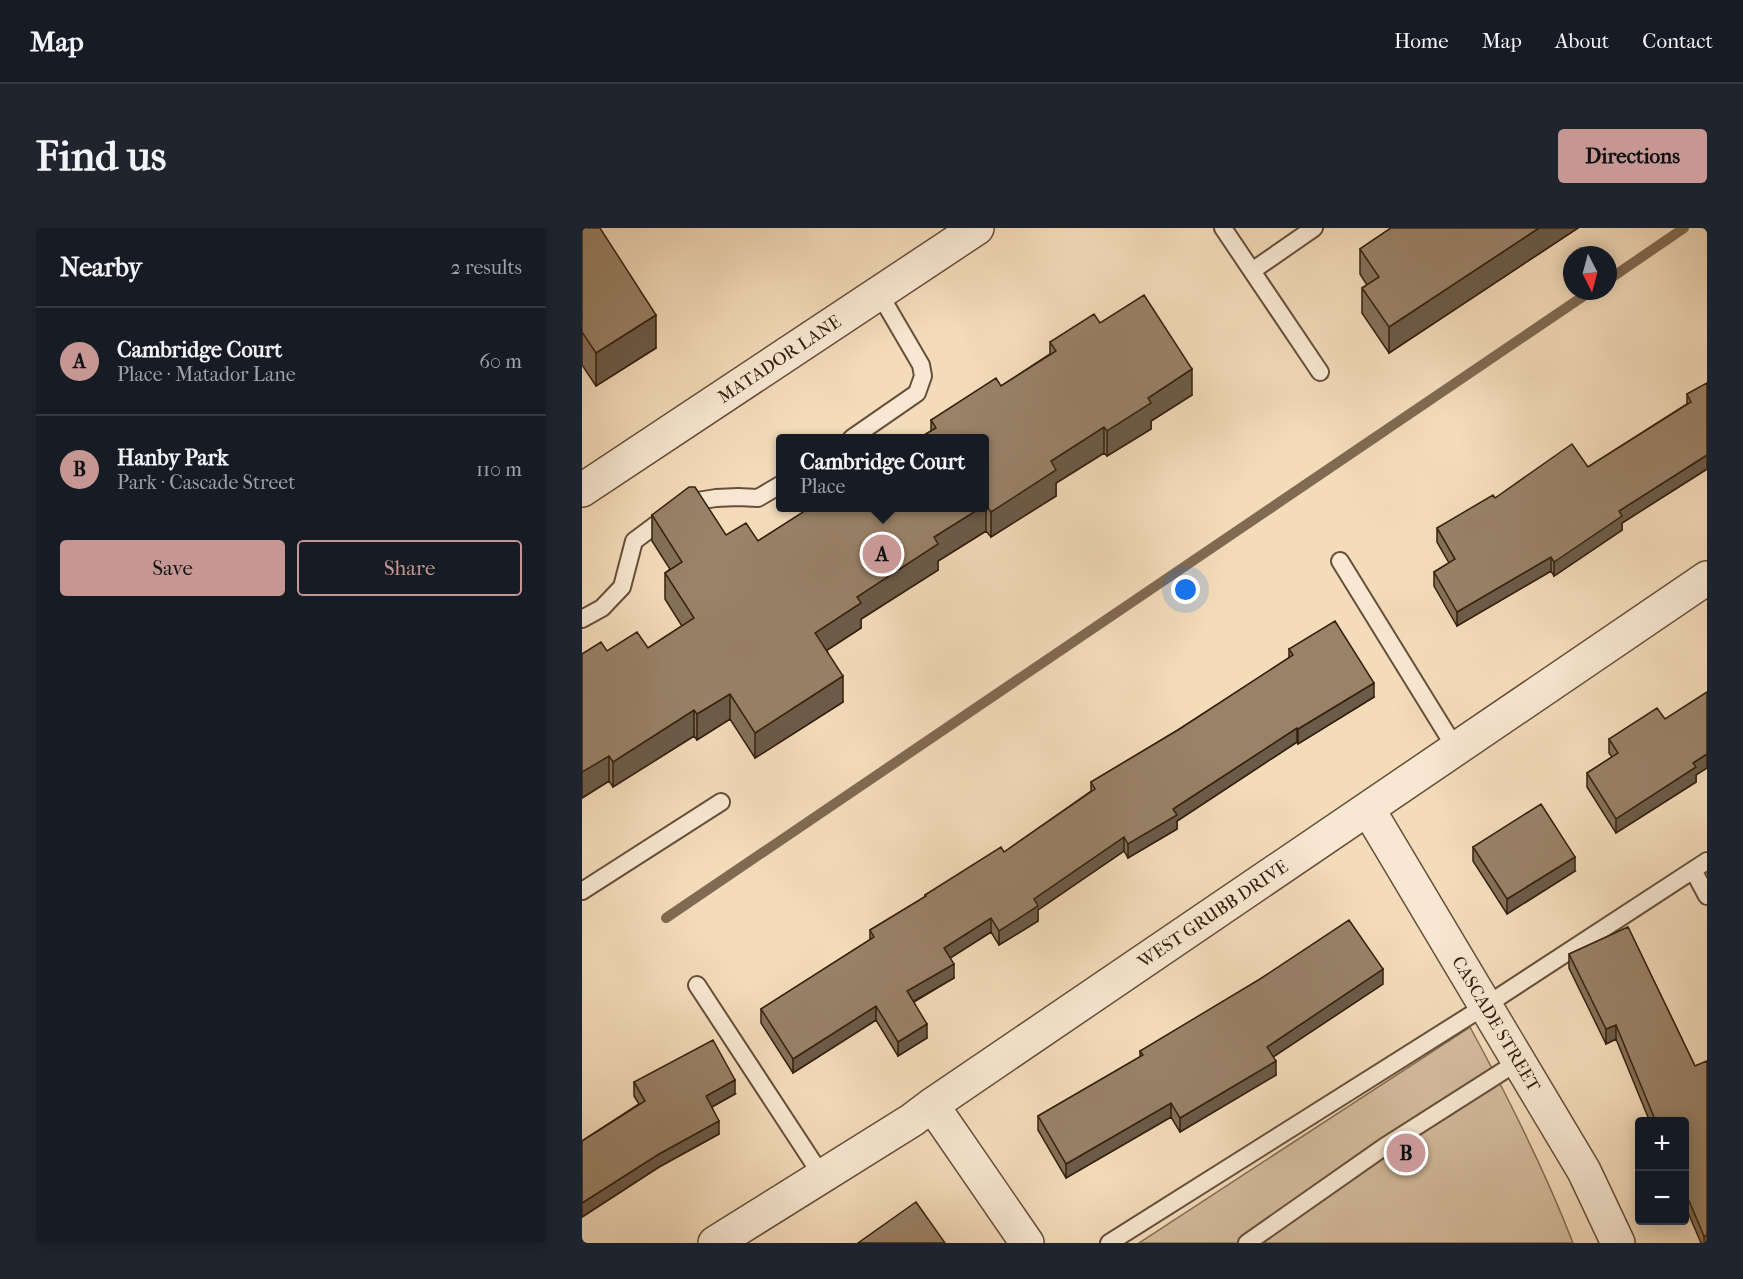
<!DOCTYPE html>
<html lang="en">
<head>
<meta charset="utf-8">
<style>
	:root { --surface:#171b24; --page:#20242c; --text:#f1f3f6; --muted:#9ea1a6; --line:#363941; --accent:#c59692 }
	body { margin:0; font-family:"IM FELL French Canon",serif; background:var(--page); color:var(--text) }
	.controls { position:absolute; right:18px; bottom:18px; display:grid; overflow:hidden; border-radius:6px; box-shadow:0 3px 15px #0003 }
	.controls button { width:54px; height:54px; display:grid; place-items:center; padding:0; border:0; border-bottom:2px solid var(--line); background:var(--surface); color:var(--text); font:30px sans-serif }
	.compass { position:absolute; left:981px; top:18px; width:54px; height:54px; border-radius:50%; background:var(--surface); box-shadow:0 3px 15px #0003; rotate:174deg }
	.you { position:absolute; left:604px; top:362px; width:21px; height:21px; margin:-15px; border:4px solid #fff; border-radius:50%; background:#1a73e8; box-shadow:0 0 0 9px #1a73e833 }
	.badge { display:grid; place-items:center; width:39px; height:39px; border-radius:50%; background:var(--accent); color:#111; font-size:20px; font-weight:700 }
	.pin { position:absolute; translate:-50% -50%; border:3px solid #fff; box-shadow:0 2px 6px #0006 }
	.popup { position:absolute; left:194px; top:206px; width:213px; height:78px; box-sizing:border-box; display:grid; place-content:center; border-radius:6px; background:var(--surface); filter:drop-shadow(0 2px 4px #0005); font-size:20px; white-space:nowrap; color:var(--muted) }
	.popup b { font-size:22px; color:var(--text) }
	.popup::after { content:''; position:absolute; left:50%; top:100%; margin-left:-12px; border:12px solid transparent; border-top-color:var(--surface) }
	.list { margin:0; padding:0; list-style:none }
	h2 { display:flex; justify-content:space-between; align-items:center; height:78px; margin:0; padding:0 24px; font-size:26px }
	h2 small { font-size:20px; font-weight:400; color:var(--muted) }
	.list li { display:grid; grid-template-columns:39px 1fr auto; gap:18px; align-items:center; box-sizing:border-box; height:108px; padding:0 24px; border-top:2px solid var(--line) }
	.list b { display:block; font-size:22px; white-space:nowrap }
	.list p { margin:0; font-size:20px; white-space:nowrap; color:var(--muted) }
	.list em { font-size:20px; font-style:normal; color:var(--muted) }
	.actions { display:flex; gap:12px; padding:18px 24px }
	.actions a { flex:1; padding:14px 0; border:2px solid var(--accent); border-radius:6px; text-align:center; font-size:21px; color:var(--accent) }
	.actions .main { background:var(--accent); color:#111 }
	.map { position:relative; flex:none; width:1125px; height:1015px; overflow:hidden; border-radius:6px }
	header { display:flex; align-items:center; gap:36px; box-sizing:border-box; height:84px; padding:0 30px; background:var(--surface); border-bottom:2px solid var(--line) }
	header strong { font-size:28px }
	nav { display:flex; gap:33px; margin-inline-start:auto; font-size:21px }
	.intro { display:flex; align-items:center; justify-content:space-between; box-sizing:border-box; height:144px; padding:0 36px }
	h1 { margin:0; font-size:42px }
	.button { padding:15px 27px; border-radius:6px; background:var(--accent); color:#111; font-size:21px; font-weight:700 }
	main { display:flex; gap:36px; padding:0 36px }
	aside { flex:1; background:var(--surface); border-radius:6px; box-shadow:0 3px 15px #0003 }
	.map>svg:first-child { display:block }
</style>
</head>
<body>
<header>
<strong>Map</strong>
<nav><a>Home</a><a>Map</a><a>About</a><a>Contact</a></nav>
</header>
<div class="intro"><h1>Find us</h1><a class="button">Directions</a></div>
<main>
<aside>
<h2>Nearby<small>2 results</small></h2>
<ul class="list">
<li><span class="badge">A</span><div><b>Cambridge Court</b><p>Place · Matador Lane</p></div><em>60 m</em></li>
<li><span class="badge">B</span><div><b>Hanby Park</b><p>Park · Cascade Street</p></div><em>110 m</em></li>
</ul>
<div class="actions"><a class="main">Save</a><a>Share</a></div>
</aside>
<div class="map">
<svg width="1125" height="1015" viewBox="0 0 1125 1015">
	<rect width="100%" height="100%" fill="#f4dcbb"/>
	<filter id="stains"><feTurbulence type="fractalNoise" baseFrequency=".00333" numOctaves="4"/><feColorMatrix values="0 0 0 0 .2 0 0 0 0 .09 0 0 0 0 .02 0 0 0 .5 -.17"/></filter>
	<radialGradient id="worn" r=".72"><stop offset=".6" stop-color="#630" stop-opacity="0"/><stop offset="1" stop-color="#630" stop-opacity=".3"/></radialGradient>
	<!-- green -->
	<path fill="#d4bc9e" stroke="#856e56" stroke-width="1.5" d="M888,799c38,70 74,141 103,216h-434z"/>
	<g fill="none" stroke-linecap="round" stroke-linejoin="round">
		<!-- stream -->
		<path stroke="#816a52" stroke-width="10" d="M1026,52l76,-52
			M84,690l925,-627"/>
		<!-- lane casing -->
		<g stroke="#664f39" stroke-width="20">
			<path id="lane" d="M641,0l97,144
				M670,43l62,-43
				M270,210l65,-45 6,-17 -2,-11 -42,-72
				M758,333l116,188
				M0,391l20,-11 20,-21 12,-46 51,-38 31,-5 22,-1 20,1 22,-13
				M1111,642l14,26
				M0,663l139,-89
				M115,757l125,191
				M527,1015l376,-237 222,-145
				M665,1015l137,-96 135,-86"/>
		</g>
		<!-- street casing -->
		<g stroke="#664f39" stroke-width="36">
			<g id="street">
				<path id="s1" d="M0,262l395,-262"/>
				<path id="s2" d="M786,581l216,362 34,72"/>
				<path d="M350,877l95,138"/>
				<path id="s3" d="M133,1015l197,-123 20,-15 775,-527"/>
			</g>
		</g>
		<!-- lane -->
		<use href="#lane" stroke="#f8e8d3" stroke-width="16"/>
		<!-- street -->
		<use href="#street" stroke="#f8e8d3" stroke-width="33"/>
	</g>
	<!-- wall -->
	<path fill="#847059" stroke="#36200e" stroke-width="1.5" d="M0,0l74,120 -60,38 -14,-21z
		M809,0h187l-189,125 -27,-40v-25l5,-3 -7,-11v-25z
		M518,95l92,72 -41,26v8l-44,27 -3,-3 -48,30v13l-65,41 -5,-6 -48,30v9l-77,49v9l-34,22 16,52 -88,56 -25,-39 -33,21 -3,-4 -81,51 -4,-6 -27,17v-144l66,-6 34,-22 -17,-27v-26l5,-4 -18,-28v-26l74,20 32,6 173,-110v-11l70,-34 49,-32v-12z
		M1125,155v86l-85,54v7l-68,46 -3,-5 -94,55 -23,-40v-14l15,-9 -12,-21v-14l58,-30 93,-31 99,-63v-10z
		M707,421l85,48 -76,47 -1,-2 -120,79v8l-49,29 -4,-7 -86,59v11l-39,24 -8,-13 -41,26 4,20 -40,24 13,36 -29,18 -22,-36 -83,53 -32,-50v-14l109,-69v-10l55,-33v-2l79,-43 87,-61v-9l87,-52 111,-72z
		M1027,511l87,36v7l-80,51 -29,-46v-14l25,-16 -3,-4z
		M891,619l102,24 -68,43 -34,-53z
		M1046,699l67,139 12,-5v182h-6l-17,-40v-81h-34l-34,-83 -10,5 -37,-76v-14z
		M801,756l-110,73 3,18 -96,57 -9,-15 -105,61 -28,-48v-14l102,-59v-6z
		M52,854l101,12 -23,13 7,27 -60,33 -77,50v-76l57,-37 -5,-8z"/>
	<!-- shaded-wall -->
	<path fill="#6b5b49" stroke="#36200e" stroke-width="1.5" d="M957,0h39l-189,125v-26z
		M74,87v33l-60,38v-33z
		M610,141v26l-41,26v8l-44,27v-25l41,-33z
		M522,199v26l-48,30v13l-65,41v-25l60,-51z
		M1125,227v14l-85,54v7l-68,46v-14l65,-51z
		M404,277v26l-48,30v9l-77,49v9l-46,30v-25l42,-36 77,-60 48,-30h2v-1z
		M969,329v14l-94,55v-14z
		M261,448v26l-88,56v-25z
		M792,455v14l-76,47v-15z
		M148,466v25l-33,21v-26z
		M112,482v26l-81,51v-25z
		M715,500v14l-120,79v8l-49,29v-14l45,-35z
		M1125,526v14l-11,7v7l-80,51v-14l77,-56z
		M27,528v25l-27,17v-26z
		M542,609v14l-86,59v11l-39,24v-14l35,-32z
		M993,629v14l-68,43v-15z
		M409,690v14l-47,30v-14z
		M372,736v14l-47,27v-14z
		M801,741v15l-116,77v-14z
		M294,778v14l-83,53v-14z
		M345,796v14l-29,18v-14z
		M1034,797v14l-10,5v-15z
		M694,833v14l-96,57v-14z
		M153,852v14l-29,16v-14z
		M589,875v14l-105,61v-14z
		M137,893v13l-60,33 -77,50v-14l77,-49z
		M1125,1007v8h-3v-7z"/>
	<!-- building -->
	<path fill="#998268" stroke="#36200e" stroke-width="1.5" d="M0,0h18l56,87 -60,38 -14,-21z
		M809,0h148l-150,99 -27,-39 17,-11 -19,-28z
		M562,67l48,74 -44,29 3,5 -44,28 -3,-4 -53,34 5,9 -65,42 -5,-7 -2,1v-68h-65l17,-10 -5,-8 65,-42 5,8 55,-35 -6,-9 44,-28 6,9z
		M1125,155v72l-88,56 3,5 -68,46 -3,-5 -94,55 -23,-40 21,-13 -18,-31 56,-33 2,3 77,-54 16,23 103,-65 -4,-8z
		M107,259h6l31,48 20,-12 12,18 53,-34h171l-48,30 4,7 -81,53 4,6 -46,30 28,43 -88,57 -25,-39 -33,20 -3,-4 -81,52 -4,-6 -27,16v-118l19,-12 6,9 30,-19 11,16 46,-30 -29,-45 17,-11 -30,-47z
		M753,393l39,62 -76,46 -1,-1 -124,81 4,6 -49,29 -4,-7 -90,62 4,7 -39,25 -8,-13 -47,30 10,16 -47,27 20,33 -29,18 -22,-36 -83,53 -32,-50 113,-72 -4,-7 56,-34 -1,-1 76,-48 3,5 91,-63 -4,-7 87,-52 115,-75 -4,-6z
		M1125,464v62l-14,9 3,4 -80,52 -29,-46 31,-20 -9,-14 48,-31 8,11z
		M959,576l34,53 -68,42 -34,-52z
		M767,692l34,49 -116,78 9,14 -96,57 -9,-15 -105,61 -28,-48 105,-61 -3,-4 120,-72z
		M1046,699l67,139 12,-5v174l-3,1 -20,-47v-67h-28l-40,-97 -10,4 -37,-75z
		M131,812l22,40 -29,16 13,25 -60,33 -77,49v-62l63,-40 -11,-19z
		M334,974l29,41h-87z"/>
	<g text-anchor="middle" stroke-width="4.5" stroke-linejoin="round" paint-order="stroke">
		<!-- street labels -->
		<g font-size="18" fill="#36200e" stroke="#f8e8d3">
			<text dy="6" stroke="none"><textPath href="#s1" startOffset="237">MATADOR LANE</textPath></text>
			<text dy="6" stroke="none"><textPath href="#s3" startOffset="597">WEST GRUBB DRIVE</textPath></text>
			<text dy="6" stroke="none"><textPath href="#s2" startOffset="250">CASCADE STREET</textPath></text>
		</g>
	</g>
	<rect width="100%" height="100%" filter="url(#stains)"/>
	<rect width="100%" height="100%" fill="url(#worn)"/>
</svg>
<div class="controls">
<button>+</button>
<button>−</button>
</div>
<svg class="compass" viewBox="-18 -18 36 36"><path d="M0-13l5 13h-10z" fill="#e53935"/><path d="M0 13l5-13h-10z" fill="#9ea1a6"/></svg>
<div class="you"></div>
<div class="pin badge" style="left:300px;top:326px">A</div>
<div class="popup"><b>Cambridge Court</b>Place</div>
<div class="pin badge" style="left:824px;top:925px">B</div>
</div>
</main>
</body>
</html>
